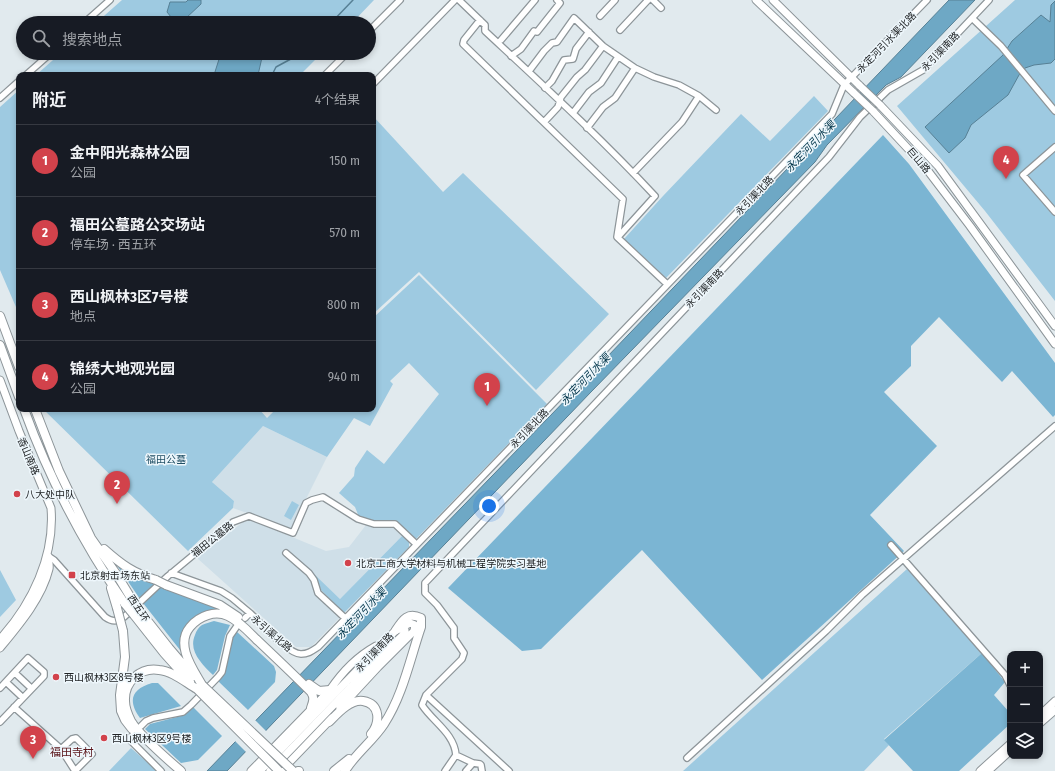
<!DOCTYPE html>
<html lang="zh">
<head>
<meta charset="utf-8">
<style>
	:root { --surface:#171b24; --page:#242831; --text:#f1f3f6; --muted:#9ea1a6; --line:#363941; --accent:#d2424b }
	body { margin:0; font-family:"Fira Sans Condensed","Noto Sans SC",sans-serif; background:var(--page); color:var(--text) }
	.controls { position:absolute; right:12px; bottom:12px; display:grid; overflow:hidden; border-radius:8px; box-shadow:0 2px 6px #0003 }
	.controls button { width:36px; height:36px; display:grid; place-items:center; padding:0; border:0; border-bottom:1px solid var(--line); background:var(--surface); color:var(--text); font:20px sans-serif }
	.you { position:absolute; left:489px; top:506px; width:14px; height:14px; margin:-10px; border:3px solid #fff; border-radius:50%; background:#1a73e8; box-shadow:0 0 0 6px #1a73e833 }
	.badge { display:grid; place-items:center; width:26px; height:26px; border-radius:50%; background:var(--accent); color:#fff; font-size:13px; font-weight:700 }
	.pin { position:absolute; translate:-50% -33px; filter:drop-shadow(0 1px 2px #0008) }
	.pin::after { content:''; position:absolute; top:21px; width:14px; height:12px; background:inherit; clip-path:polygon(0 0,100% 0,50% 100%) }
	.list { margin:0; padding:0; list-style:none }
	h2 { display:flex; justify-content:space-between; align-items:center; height:52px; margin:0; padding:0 16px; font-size:17px }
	h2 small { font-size:13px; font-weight:400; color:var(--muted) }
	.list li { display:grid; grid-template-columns:26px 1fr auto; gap:12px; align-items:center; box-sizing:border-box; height:72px; padding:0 16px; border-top:1px solid var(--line) }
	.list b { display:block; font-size:15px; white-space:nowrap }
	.list p { margin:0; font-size:13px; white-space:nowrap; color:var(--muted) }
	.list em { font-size:13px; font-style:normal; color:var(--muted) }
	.icon { flex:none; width:22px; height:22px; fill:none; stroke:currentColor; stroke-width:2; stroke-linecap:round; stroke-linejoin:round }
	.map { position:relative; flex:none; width:1055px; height:771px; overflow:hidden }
	.search { position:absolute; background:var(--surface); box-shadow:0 2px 6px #0003; left:16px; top:16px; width:360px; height:44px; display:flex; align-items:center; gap:10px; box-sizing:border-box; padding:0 14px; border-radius:22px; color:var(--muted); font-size:15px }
	.panel { position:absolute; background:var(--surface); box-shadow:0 2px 6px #0003; left:16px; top:72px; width:360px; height:340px; border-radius:8px }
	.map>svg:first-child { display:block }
</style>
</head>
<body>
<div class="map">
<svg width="1055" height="771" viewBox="0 0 1055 771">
	<rect width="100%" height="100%" fill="#e1eaee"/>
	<!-- built -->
	<path fill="#cfdfe8" d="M263,426l64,31 -36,72 -58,-21 1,-7 -22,-19z
		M251,520l75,31 23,-4 17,-22 26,2 10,9 -62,63 -25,-23 6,14 23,23 -33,34h-15l-99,-89 46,-36z"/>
	<!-- green -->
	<path fill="#9ecae1" d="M122,0h252l-22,23h-256z
		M1015,0h40v301l-70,-90 -88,-105z
		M61,53h261l-22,22h-264z
		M19,90v224l-19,-44v-163z
		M814,96l14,15 -162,167 -42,-39 39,-43 78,-82 29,27z
		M373,116l70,76 20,-19 146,141 -73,76 -117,-118 -46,42z
		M419,275l128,129 -132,136 -21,-19 -19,1 -16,-5 -4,-10 -16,-14 15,-17 1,-8 12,-18 17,14 55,-70 -30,-31 -19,18 3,3 -23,42 -16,-8 -27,39 -64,-31 -51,56 22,19 -1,7 -45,43 -145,-142h216l8,9 9,-9h97v-91z
		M292,501l7,4 -8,15 -7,-4z
		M402,536l7,6v5l-65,66 -23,-23 -6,-15 25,24z
		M907,569l75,84 -98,86 5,6 -25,26h-181z
		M0,570l16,30 -16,17z
		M131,748l26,23h-48z"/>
	<!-- forest -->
	<path fill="#7bb5d3" d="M883,135l26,29 146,199v52l-2,2 -41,-46 -10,11 -63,-65 -28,29v20l-27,26 53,54 -67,69 34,36 -142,129 -120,-130 -101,99 -19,2 -74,-63z
		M116,564l11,7 29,12 -16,16z
		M162,586l57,22 -1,2 -12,2 -10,5 -14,22 -2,11 -37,-47z
		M214,621l16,4 -5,11 -8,34 -4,5c-11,-11 -25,-24 -18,-40 1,-4 4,-8 7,-10 4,-2 9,-3 12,-4z
		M236,631l38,35 2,6 -1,10 -27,28 -30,-29 14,-44z
		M982,653l23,29 -11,13 16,18v11l-51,47h-46l-29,-31z
		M152,683h6l23,23 -41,12c-13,-18 -8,-29 12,-35z
		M193,707l29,29 -24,24 -17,3 -36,-34 5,-5 31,-8z"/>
	<!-- water -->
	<path fill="#6ea8c5" stroke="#578095" d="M188,0h13v4l-16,15 -6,2 -8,-4 -4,-5 3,-10h16z
		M949,0h26l-74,77 -15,8 -59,60 -12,17 -224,230 -364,379h-20l399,-413z
		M1055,1v58l-4,4 -17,2 -9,3 -6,7 -11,20 -37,30 -6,13 -16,15 -24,-26 78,-72 9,-14 29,-26 9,7 1,-17z
		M221,53h42l-5,22h-44z"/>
	<!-- pier -->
	<path fill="#e1eaee" d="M254,719l13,13 -20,21 -13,-13z"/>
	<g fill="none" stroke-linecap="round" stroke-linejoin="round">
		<!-- stream -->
		<path stroke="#578095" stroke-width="1.5" d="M331,23l22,-23
			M272,75l4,-8 26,-14"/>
		<!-- minor casing -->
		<g stroke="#8d9599" stroke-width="8">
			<path id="minor" d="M459,0l26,25v6c58,54 116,107 170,165l-37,41
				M653,0l8,8
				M600,16l15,-16
				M972,18l29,28 54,65
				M480,20l-16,20 -1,4 160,155 -6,38 50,47
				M84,23l26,-23
				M620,30l28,-30
				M369,31l31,-31
				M501,40l34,-40
				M511,56l10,-7 13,-18 3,1 23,-29 -3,-3
				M529,71l15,-20 8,-8 5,-1 17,-24 29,28 32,22 19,9 25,8 20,11 17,14
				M26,75l25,-22
				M325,75l22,-22
				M373,84l82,-84
				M545,88l7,-7 12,-21 9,-1 3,-10 13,-17
				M0,98l19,-17
				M573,113l16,-21 12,-9 17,-26
				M544,122l14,-15 3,-10 16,-20 8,-7 18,-24
				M587,128l16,-21 12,-9 20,-30
				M1055,147l-32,28 32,37
				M633,173l49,-51 17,-26
				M891,545l114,130 5,10
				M286,553l23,20 5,7 4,13 27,25
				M48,556l6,4 51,57c7,5 12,5 19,0l44,-41 65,-54 16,-6 44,17 13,-30 6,-3 11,-3 35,22 16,5h21l19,18
				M171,573l50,18 11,7 18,15
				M245,618l5,-5c11,10 38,41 51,41 7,0 11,-3 17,-7l514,-533 12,-29 83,-85
				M15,673l16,15
				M6,682l16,15
				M0,688l28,-30 16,14v4l-44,46
				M426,695l83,76
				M14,707l47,42 14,22
				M141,726l5,-5 7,-3 30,-6 8,-7 27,-28 4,-5 8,-36 7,-10
				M133,735l-4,4 32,32
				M61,749l11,-10 4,-1 16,16 -17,17
				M456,755l17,8 7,1 1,1 1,6
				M687,758l139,-127 36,-36 193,-169
				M445,771l11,-16c-2,-22 -23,-33 -34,-50l4,-10 36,-36 2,-6 -10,-15v-10l-17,-23 -12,-12v-10l404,-426 31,-40 28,-27 35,-20 66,-70
				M466,771l7,-8"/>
		</g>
		<!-- major casing -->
		<g stroke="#8d9599" stroke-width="9">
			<path id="major" d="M756,0l98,93
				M773,0l87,86
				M880,105l58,61 117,160
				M873,111l52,56 45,59 85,118
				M0,380l19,51 32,77c4,48 -19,96 -51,131
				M0,648c19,-23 42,-50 49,-79 1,-4 -1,-9 -1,-13
				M1040,715l15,-14
				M1040,723l15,-13
				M251,771l79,-81c12,-18 28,-34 46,-44
				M260,771l136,-141 14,-7 5,2 -1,6 -36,36 -38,41
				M270,771l104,-108 31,-30v-3l-7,-1
				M281,771l51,-53
				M980,771l30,-27
				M988,771l22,-20"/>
		</g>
		<!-- highway casing -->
		<g stroke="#8d9599" stroke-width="10">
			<path id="highway" d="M0,316l19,51
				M0,345l19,52
				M24,409c25,69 59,134 101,195
				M35,409l24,62 32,67 26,37 17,28
				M104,549c18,16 29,24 52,31
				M166,585l54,20 18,12
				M111,588l6,20
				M139,610l30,38 24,28
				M134,615l30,38 26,29
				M123,631l2,26 -5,38 1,16 4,9 7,9
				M309,684l10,7 11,-1
				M202,685c-9,-16 -27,-40 -12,-58 9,-11 25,-17 38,-11 11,5 20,15 28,23 19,18 37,35 55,53 4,6 2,10 0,16
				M329,722c8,-8 21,-23 34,-21 18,3 17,22 8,33
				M181,771c-14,-12 -41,-35 -50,-50 -3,-6 -6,-14 -6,-20 -1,-19 15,-34 34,-31 13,1 26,12 38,19
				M298,771h1
				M334,771l15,-12
				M345,771c10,-17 28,-30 39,-47 19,-29 26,-65 37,-97v-9c-13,-6 -18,1 -25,12"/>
		</g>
		<!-- minor -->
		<use href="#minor" stroke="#fff" stroke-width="5.5"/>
		<!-- major -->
		<use href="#major" stroke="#fff" stroke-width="7"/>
		<!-- highway -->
		<use href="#highway" stroke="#fff" stroke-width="8"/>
		<!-- major-bridge casing -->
		<g stroke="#8d9599" stroke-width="9" stroke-linecap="butt">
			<path id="major-bridge" d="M860,86l20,19
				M854,93l19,18"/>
		</g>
		<!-- highway-bridge casing -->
		<g stroke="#8d9599" stroke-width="10" stroke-linecap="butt">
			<path id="highway-bridge" d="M156,580l10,5
				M134,603l5,7
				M125,604l9,11
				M117,608l6,23
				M202,685l91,86
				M197,689l82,82"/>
		</g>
		<!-- major-bridge -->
		<use href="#major-bridge" stroke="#fff" stroke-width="7"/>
		<!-- highway-bridge -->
		<use href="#highway-bridge" stroke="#fff" stroke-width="8"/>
	</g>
	<!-- markers -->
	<g fill="#d2424b" stroke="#eef7fc" stroke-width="1.5">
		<circle cx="17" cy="494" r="4"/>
		<circle cx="348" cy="563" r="4"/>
		<rect x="68" y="571" width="8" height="8" rx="2"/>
		<circle cx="56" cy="677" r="4"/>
		<circle cx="104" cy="738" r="4"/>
	</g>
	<g text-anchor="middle" stroke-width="3" stroke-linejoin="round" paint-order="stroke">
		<!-- street labels -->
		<g font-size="10" fill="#212426" stroke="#eef7fc">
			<text transform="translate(886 42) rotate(-46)" y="4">永定河引水渠北路</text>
			<text transform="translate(940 51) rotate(-46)" y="4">永引渠南路</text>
			<text transform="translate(919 160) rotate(49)" y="4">巨山路</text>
			<text transform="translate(754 195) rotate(-46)" y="4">永引渠北路</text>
			<text transform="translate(704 288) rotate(-46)" y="4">永引渠南路</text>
			<text transform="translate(529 428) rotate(-46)" y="4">永引渠北路</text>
			<text transform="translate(29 456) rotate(67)" y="4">香山南路</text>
			<text transform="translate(212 539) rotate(-39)" y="4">福田公墓路</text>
			<text transform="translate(139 608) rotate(56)" y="4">西五环</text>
			<text transform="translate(272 633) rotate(41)" y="4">永引渠北路</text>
			<text transform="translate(374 652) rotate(-46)" y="4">永引渠南路</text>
		</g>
		<!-- park labels -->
		<g font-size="10" fill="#204f65" stroke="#eef7fc">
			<text x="166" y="463">福田公墓</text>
		</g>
		<!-- poi labels -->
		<g font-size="10" fill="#212426" stroke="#eef7fc" text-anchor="start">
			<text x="25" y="498">八大处中队</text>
			<text x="356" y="567">北京工商大学材料与机械工程学院实习基地</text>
			<text x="80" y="579">北京射击场东站</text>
			<text x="64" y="681">西山枫林3区8号楼</text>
			<text x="112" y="742">西山枫林3区9号楼</text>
		</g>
		<!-- water labels -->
		<g font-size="11" font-style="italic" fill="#003449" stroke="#eef7fc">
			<text transform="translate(810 146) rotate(-46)" y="4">永定河引水渠</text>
			<text transform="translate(585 379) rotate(-46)" y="4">永定河引水渠</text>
			<text transform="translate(361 613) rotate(-46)" y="4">永定河引水渠</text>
		</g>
		<!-- neighbourhood labels -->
		<g font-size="11" fill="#5a151a" stroke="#eef7fc">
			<text x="72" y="756">福田寺村</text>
		</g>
	</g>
</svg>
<div class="controls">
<button>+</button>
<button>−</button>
<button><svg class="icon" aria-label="layers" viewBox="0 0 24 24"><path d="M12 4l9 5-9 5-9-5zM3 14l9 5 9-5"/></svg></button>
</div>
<div class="you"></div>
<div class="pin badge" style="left:487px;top:406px">1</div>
<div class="pin badge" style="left:117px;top:504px">2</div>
<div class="pin badge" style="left:33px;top:759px">3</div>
<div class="pin badge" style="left:1006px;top:179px">4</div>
<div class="search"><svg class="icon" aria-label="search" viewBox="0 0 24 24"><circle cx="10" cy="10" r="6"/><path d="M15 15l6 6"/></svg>搜索地点</div>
<section class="panel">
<h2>附近<small>4个结果</small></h2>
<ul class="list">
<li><span class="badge">1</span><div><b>金中阳光森林公园</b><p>公园</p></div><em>150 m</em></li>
<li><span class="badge">2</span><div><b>福田公墓路公交场站</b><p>停车场 · 西五环</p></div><em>570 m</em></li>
<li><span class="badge">3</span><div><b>西山枫林3区7号楼</b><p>地点</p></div><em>800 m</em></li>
<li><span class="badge">4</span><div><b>锦绣大地观光园</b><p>公园</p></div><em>940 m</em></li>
</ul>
</section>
</div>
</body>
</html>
